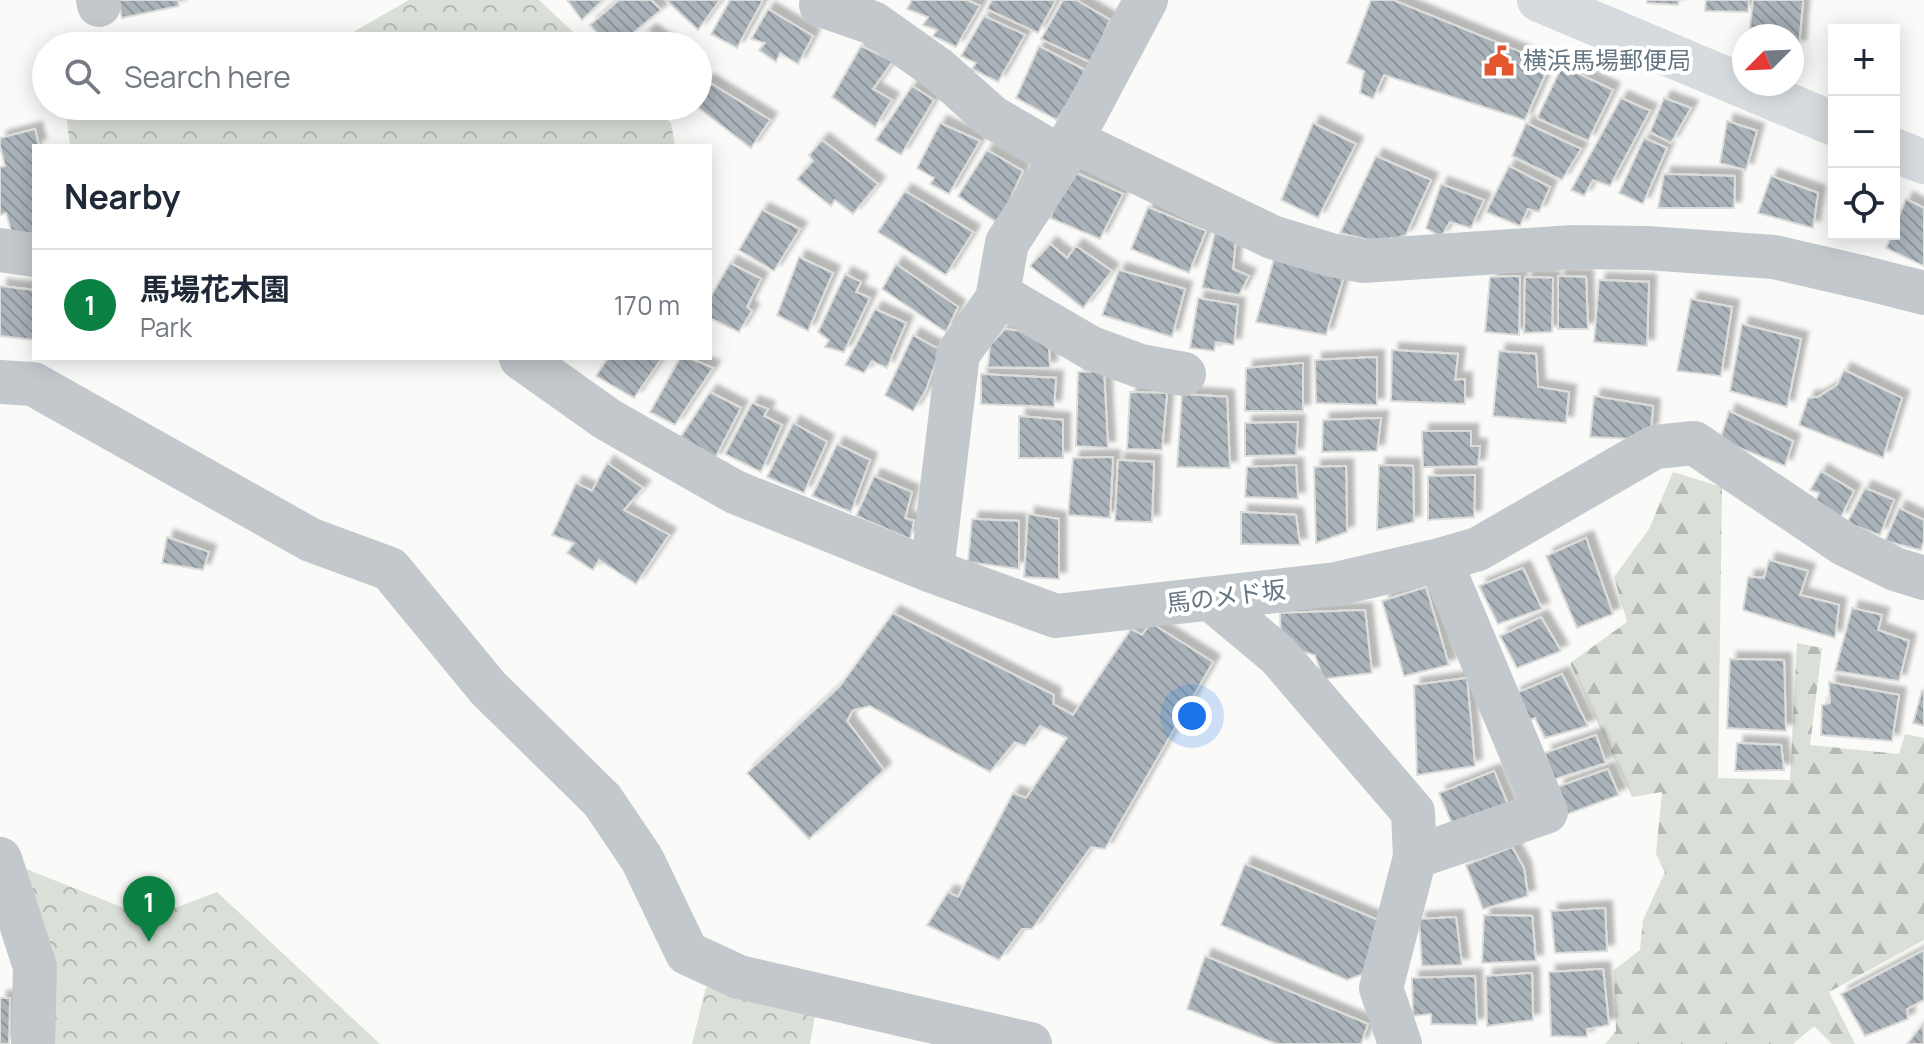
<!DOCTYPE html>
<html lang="en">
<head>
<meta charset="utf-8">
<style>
	:root { --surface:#fff; --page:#f2f2f3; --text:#1f2937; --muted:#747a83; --line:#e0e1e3; --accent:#0b8043 }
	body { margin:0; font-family:Manrope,"Noto Sans JP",sans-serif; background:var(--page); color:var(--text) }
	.controls { position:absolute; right:24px; top:24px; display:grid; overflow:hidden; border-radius:0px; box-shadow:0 4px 20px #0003 }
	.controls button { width:72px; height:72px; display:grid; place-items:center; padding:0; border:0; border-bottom:2px solid var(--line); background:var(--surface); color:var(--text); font:40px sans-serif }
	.compass { position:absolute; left:1732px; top:24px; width:72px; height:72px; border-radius:50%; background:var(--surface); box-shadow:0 4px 20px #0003; rotate:246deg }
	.you { position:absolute; left:1192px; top:716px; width:28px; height:28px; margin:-20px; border:6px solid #fff; border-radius:50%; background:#1a73e8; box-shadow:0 0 0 12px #1a73e833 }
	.badge { display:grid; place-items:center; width:52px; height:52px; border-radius:50%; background:var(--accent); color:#fff; font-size:26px; font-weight:700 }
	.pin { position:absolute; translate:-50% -66px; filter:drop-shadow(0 2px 4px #0008) }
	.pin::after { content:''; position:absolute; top:42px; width:28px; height:24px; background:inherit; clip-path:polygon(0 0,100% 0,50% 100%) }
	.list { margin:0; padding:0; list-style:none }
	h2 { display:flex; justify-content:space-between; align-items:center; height:104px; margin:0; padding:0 32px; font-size:34px }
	h2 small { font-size:26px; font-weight:400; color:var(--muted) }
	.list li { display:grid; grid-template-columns:52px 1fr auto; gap:24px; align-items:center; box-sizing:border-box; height:112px; padding:0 32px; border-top:2px solid var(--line) }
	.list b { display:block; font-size:30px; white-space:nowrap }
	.list p { margin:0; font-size:26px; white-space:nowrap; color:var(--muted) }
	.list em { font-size:26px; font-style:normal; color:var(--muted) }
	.icon { flex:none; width:44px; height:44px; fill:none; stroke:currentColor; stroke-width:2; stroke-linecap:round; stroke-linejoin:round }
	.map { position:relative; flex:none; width:1924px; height:1044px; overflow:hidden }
	.search { position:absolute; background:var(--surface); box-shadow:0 4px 20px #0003; left:32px; top:32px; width:680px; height:88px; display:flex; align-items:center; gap:20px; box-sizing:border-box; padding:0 28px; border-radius:44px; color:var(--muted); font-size:30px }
	.panel { position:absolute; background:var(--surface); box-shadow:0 4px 20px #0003; left:32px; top:144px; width:680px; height:216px; border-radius:0px }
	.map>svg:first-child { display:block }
</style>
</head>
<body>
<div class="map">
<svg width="1924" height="1044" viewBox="0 0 1924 1044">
	<defs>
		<pattern id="forest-firs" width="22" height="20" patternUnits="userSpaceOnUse" patternTransform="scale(2)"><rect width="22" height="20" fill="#dadfd7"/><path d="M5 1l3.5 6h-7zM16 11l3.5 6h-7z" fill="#b4b9b4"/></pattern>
		<pattern id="park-crowns" width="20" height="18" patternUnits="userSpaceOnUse" patternTransform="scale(2)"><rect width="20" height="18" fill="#dadfd7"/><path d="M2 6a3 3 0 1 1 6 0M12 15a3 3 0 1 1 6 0" fill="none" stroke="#b4b9b4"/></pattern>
		<pattern id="building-back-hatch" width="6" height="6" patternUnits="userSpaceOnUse" patternTransform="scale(2)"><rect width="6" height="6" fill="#aab3b9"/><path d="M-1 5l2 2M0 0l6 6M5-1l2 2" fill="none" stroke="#8e969c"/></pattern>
		<filter id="shadow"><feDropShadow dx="7" dy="-7" stdDeviation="2" flood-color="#0004"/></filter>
	</defs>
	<rect width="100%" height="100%" fill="#fafaf8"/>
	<!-- forest -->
	<path fill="url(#forest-firs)" d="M1673,472l49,15 -4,291 72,2 7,-137 25,5 -12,97 89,9 6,-20 19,4v202l-95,52 26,52h-23l-18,-18 -21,18h-188l11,-13 -2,-61 26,-20 3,-30 22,-48 -9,-18 6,-62 -30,5 -62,-134 57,-41 -13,-45 35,-48z"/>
	<!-- park -->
	<path fill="url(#park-crowns)" d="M409,0h130l49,46h-429l35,-13 154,2z
		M65,106h587l19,17 4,23h-605z
		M1,859l148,59 68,-26 163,152h-347z
		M706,987l109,28 -5,29h-118z"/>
	<!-- building -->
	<path fill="url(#building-back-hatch)" stroke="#dcdcda" stroke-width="2" filter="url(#shadow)" d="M118,0h60l1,6 -57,12z
		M567,0h36l-21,20z
		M619,0h32l10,10 -44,36h-8l-19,-21z
		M666,0h54l-22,30z
		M730,0h33l-26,48 -26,-14z
		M912,0h55l13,6 -24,41 -23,-11 4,-6 -14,-5 5,-8 -21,-8z
		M992,0h64l-18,33 -51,-24z
		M1063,0h13l34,20 -18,43 -51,-24z
		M1371,0h22l157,64 -25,56 -141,-45 -11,24 -13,-6 4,-22 -17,-8z
		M1647,0h32l-1,5 -31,-2z
		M1706,0h43l-1,12 -43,-1z
		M1753,0h50l-4,47 -7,-1v-10h-43z
		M768,9l45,27 -15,28 -18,-11 -4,9 -17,-12 6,-7 -14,-4z
		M984,16l41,19 -27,47 -26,-13 4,-6 -15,-7z
		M649,31l23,15h-38z
		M861,46l32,15 -20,28 19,11 -17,27 -43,-30z
		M1039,46l48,25 -30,49 -41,-22z
		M1562,66l51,24 -25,51 -51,-23z
		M707,81l63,39 -19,28 -55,-42h2v-14z
		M912,86l22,14 -33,55 -25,-15z
		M1621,98l29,13 -40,75 -17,-6 -9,16 -13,-6z
		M1664,98l27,10 -20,35 -21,-11z
		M1727,121l30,10 -11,39 -26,-7z
		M940,123l40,18 -31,53 -19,-10 4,-6 -17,-10z
		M1313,123l43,21 -38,74 -37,-18z
		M1526,123l55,26 -19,31 -50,-24z
		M35,129l4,17h-5v87l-21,5 -7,-25 -6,2v-48l5,-1 -5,-20v-8z
		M1644,138l23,10 -24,56 -24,-11z
		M822,140l56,44 -25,30 -18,-14 -4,6 -34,-27 16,-18 -4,-6z
		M987,150l36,21 -13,28 -8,27 -44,-30z
		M1376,156l55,24 -25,55 -24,8 -42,-10z
		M1509,166l41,21 -11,25 -11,-3 -8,17 -34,-14z
		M1072,171l51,23 -23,45 -50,-21z
		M1664,174l71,2 -1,32h-76z
		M1771,176l47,17 -5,35 -55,-15z
		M1441,184l43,16 -13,28 -21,-6 -9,15 -15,-9z
		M905,191l68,41 -27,43 -68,-43z
		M1906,199l18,9v58l-38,-18 6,-14h2v-5z
		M1148,207l58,24 -17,42 -58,-24z
		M762,210l38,19 -26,42 -35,-21z
		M1215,232l21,5 -3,32 16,7 -10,19 -37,-7z
		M1050,244l17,14 9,-12 36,25 -29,37 -53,-42z
		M1276,252l68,24 -18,59 -70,-13z
		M799,257l34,16 -25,58 -31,-16z
		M730,263l31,16 -14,28 5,4 -13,21 -29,-14v-20z
		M896,264l62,43 -12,25 -64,-43z
		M1119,270l66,19 -13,48 -70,-22z
		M845,274l16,8 -5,10 14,6 -26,54 -19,-5 4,-7 -11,-8z
		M1520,276l-1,59 -34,-3 5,-55z
		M1558,276l28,1 2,52h-30z
		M1525,277l28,1 -1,54 -28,1z
		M1599,280l50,2 -2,64 -53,-4z
		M0,286l34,4v50l-34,-4z
		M1198,298l40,7 -4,40 -18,-3 -2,9 -24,-3z
		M1691,299l41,8 -11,69 -44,-5z
		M875,309l31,14 -19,45 -15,-7 -8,12 -19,-8z
		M1742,324l59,15 -14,68 -57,-16z
		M1005,329l21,3 23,16 1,20 -62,-1 2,-22z
		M913,335l27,15 -14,40 -13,21 -28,-16z
		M1392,350l66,4 -3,26 10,-1v25l-74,-3z
		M1499,351l37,3 2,33 31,5 -3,31 -73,-7z
		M1377,357v48l-61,-2 -1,-43z
		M608,358h54l-28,40 -38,-22z
		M680,358h9l24,10 -38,57 -25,-13z
		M1303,363v48h-58l1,-43z
		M1844,370l58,28 -19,60 -84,-33 9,-27 10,-1 19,-12z
		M1104,371l4,77 -32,-2 2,-74z
		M981,374l75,4 -2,29 -73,-3z
		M710,392l31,16 -27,52 -36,-19z
		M1130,392l37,1 -5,57 -35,-1z
		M1182,394l45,3 3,71 -53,-1z
		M1594,396l59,10 -2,24 -14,9 -47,-2z
		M752,403l16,6 -4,7 18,9 -21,47 -36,-18z
		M1729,411l64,30 -8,25 -65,-26z
		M1019,416l44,4v38h-44z
		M1381,418l-4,33 -55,1 1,-32z
		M1298,422l-2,33 -51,1v-33z
		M793,423l34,19 -23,51 -37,-16z
		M1422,431h49v15h9l-2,20 -55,1z
		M837,444l33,16 -19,52 -39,-16z
		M1113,457l-3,61 -42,-3 5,-57z
		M1118,460l36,2 -2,60 -37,-1z
		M607,463l36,25 -19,22 45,25 -33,49 -37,-24 -6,10 -26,-17 7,-10 -22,-8 24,-52 16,8z
		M1296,465l2,34 -53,-2 2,-30z
		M1379,465l34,1 1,56 -37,8z
		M1346,466l1,66 -31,11 -2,-76z
		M1821,471l33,20 -14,28 -26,-13 5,-13 -9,-3z
		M1475,475l-1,42 -46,3v-44z
		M874,476l38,16 -7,26 9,3 -4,18 -54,-23z
		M1865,488l29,12 -14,35 -33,-12z
		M1899,508l25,12v20l-3,10 -36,-9z
		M1241,512l55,3 4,30 -59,-1z
		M1028,514l31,5v60l-35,-2z
		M972,519l47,2v48l-51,-7z
		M167,537l42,15 -6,18 -41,-7z
		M1586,538l27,76 -36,14 -31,-72z
		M1769,560l39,11 -8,24 39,10 -4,33 -92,-28 5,-33 16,1z
		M1523,568l19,41 -44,15 -19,-38z
		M1426,587l23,78 -45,11 -22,-75z
		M1852,608l30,7 -4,15 31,11 -10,40 -64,-10z
		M1365,610l7,63 -49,6 -8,-24 -19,-5 -15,-9 -1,-28z
		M893,613l161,82 -1,9 20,11 58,-86 11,6 9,-12 62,39 -108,187 -14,-2 -59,82h-10l-23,31 -72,-35 21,-33 10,5 55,-104 13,5 41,-60 -27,-12 -15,20 -10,-4 -25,30 -120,-66 -17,4 -6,11 37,49 -75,69 -62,-66 93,-87z
		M1541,617l20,34 -44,17 -17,-32z
		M1730,659l54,1 2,71 -59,-3z
		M1562,674l26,52 -43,12 -10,-20 -10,4 -11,-28z
		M1467,678l8,88 -58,9 -3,-90z
		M1829,682l70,13 -7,46 -71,-6 1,-30 8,-2z
		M1922,690l2,1v35l-11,-3z
		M1596,735l10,28 -54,17 -7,-27z
		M1737,743l44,2 3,25 -49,1z
		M1608,769l11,26 -54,20 -8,-28z
		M1494,771l17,41 -56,19 -16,-38z
		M1512,847l12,21 4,28 -45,13 -17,-44z
		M1245,864l133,56 -15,54 -16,6 -126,-55z
		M1605,908l2,43 -52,2 -4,-42z
		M1484,915l48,1 4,45 -54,2z
		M1456,917l6,48 -40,1 -3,-47z
		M1924,950v50l-17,9 1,10 -43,17 -24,-42z
		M1205,956l163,68 -7,20h-84l-90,-35z
		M1603,969l6,56 -22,4v8l-36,-1 -2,-64z
		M1532,973l1,47 -46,6 -1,-50z
		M1475,976l2,49 -46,-1v-10l-18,2 -1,-38z
		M0,998h10l-1,46h-9z
		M1923,1024l1,20h-17z"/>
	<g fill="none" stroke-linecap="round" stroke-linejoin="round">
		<!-- minor -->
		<path stroke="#c3c8cc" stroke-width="44" d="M98,0l1,5
			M821,5l52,18 65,46 54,48 70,41
			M1071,140l201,97 59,18 32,6 209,-14 75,1 127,9 91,21 59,15
			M0,250l34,5
			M998,294l93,54 49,18 44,8
			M521,358l86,61 128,73 197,79 124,45 280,-32 104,-24 38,-11 177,-102 39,-4 150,101 51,25 29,9
			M0,382l33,2 278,156 79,29 98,119 114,112 40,59 45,94 52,24 291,67
			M932,571l26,-217 39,-55 10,-56 55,-85 84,-158
			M1211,599l67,56 135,157 2,45 -34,131 19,56
			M1415,857l131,-45 -106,-252
			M0,859l35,108 -2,77"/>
		<!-- major -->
		<path stroke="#d6dbdf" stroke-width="44" d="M1539,0l295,124
			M1894,150l30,12"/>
	</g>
	<!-- icons -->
	<defs>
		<g id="civic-bare" transform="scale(2.4)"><path d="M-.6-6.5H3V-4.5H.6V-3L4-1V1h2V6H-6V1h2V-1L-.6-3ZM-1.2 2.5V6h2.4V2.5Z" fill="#e4572e" stroke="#fff" stroke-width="2.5" paint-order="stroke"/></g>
	</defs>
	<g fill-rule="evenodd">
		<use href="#civic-bare" x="1499" y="61"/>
	</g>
	<g text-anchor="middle" stroke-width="8" stroke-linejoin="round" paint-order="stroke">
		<!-- poi labels -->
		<g font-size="24" fill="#657683" stroke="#fff" text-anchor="start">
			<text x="1523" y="69">横浜馬場郵便局</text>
		</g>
		<!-- street labels -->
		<g font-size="24" fill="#657683" stroke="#fff">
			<text transform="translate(1226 597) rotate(-7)" y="8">馬のメド坂</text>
		</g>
	</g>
</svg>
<div class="controls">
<button>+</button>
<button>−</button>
<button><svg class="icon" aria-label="locate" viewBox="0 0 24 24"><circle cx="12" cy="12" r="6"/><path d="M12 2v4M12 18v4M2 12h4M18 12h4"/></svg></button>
</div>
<svg class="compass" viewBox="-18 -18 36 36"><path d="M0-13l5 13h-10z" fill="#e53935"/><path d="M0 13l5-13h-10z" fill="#747a83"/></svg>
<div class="you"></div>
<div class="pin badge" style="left:149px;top:942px">1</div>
<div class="search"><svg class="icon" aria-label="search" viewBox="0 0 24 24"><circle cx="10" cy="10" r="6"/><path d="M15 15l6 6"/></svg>Search here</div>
<section class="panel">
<h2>Nearby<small></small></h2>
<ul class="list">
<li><span class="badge">1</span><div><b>馬場花木園</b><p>Park</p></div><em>170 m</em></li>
</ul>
</section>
</div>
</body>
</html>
